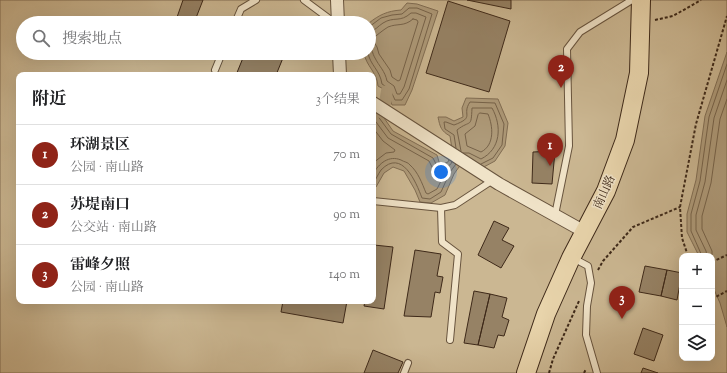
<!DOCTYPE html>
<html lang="zh">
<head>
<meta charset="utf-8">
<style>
	:root { --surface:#fff; --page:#f2f2f2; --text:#202124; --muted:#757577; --line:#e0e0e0; --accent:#8f2418 }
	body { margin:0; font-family:"Sorts Mill Goudy","Noto Serif SC",serif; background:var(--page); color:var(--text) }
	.controls { position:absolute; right:12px; bottom:12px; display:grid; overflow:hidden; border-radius:8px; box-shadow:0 4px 16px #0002 }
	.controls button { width:36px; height:36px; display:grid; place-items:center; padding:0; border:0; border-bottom:1px solid var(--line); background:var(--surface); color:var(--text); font:20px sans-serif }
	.you { position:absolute; left:441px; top:172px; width:14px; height:14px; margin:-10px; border:3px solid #fff; border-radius:50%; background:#1a73e8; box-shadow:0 0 0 6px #1a73e833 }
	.badge { display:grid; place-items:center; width:26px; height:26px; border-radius:50%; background:var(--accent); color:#fff; font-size:13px; font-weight:700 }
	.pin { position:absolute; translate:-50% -33px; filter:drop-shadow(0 1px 2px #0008) }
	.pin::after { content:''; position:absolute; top:21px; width:14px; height:12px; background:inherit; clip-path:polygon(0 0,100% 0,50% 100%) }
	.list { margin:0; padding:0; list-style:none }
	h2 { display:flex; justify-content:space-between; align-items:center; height:52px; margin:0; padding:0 16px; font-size:17px }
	h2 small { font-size:13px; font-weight:400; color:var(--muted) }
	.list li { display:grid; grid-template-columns:26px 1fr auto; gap:12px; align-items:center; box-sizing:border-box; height:60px; padding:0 16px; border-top:1px solid var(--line) }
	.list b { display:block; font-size:15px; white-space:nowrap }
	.list p { margin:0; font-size:13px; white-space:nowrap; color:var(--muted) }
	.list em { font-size:13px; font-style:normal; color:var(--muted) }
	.icon { flex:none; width:22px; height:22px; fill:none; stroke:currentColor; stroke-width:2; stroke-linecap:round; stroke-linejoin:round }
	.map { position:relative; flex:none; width:727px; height:373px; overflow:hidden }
	.search { position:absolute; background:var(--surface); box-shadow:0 4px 16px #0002; left:16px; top:16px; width:360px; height:44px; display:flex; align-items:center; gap:10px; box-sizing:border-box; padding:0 14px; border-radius:22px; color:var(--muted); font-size:15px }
	.panel { position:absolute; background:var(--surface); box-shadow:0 4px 16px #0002; left:16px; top:72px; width:360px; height:232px; border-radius:8px }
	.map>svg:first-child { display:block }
</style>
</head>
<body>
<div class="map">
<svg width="727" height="373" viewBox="0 0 727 373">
	<rect width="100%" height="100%" fill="#e8d4ab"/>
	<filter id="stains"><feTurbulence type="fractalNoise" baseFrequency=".005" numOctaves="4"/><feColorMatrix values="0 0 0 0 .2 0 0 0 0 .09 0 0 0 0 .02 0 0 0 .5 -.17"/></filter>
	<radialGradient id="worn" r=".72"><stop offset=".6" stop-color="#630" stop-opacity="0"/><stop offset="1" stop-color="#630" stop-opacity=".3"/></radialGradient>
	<!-- green -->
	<path fill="#cbb792" stroke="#847056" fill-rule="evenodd" d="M0,0h727v373h-727zM23,23h346v30h-346zM19,75h354v226h-354zM682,256h30v102h-30z"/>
	<!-- water -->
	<path fill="#ae9a79" stroke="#816d53" d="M407,3l10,1 21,7 -26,79 -7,15h-13l-5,-14 -9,-5c-1,-14 -12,-20 -14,-33h5v-30c10,-8 18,-12 32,-13z
		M727,52v275l-7,-24 -8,-18v-29h-13l-12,-24v-18l9,-34 9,-64z
		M466,98l32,1 10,24 -3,23 -10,15 -15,8 -14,-8 -7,6 -5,7 -9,21 -14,8 -11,-1 -5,-12 -11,-19 -11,-4 -9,6 -8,14 -3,1v-79l7,3 13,19 44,24 3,10 8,-3 4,-13 -2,-13c-9,-5 -10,-9 -12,-19h8l8,4 9,-4 -1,-9z"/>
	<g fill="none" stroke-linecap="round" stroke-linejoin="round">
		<!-- shore -->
		<path stroke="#766249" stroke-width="1" d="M413,19l4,1 1,2 -18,58 -2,1 -6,-4 -2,-7 -11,-16 -2,-7 -5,-8c4,-3 11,-9 16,-12 10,-4 16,0 25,-8z
			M369,32c6,-1 9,-6 14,-9 11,-7 17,0 28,-10h5l10,4 -22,70 -4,7h-3l-3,-8 -7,-5c-2,-10 -8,-15 -12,-23 -3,-5 -2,-8 -6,-12
			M368,53c2,12 12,17 14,31l8,5 5,11h7l7,-11 23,-75 -15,-6h-8l-7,6 -10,1 -11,3 -12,9
			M373,113l4,2 14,19 42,24 5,10c5,1 12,-1 14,-6
			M480,113l8,1c5,12 7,31 -7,38l-14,-6 -2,-12 10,-8 3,-11z
			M373,118l15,20 41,23 5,10 9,3 1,1 -7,14 -9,5 -2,-1c-4,-10 -8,-21 -16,-28 -2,-3 -6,-3 -9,-5 -12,-5 -22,3 -28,14
			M373,128l10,13 12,9 -1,2 -8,1 -13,10
			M456,148l-2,-13 -9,-6 -1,-7h2l8,3c22,-8 7,-10 16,-23l25,1 9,21 -2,21 -9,13 -12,6
			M461,151l-4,-21c14,-11 14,-1 15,-22h20c10,18 9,41 -11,51l-12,-6h-6
			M373,183c3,-3 5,-9 8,-13 21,-22 35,12 41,28l8,1 11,-7 9,-20 6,-8
			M702,256l-11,-25v-17l9,-33 9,-64 18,-53
			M707,256l-1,-5 -10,-21v-15l9,-33 9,-64 13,-38
			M712,261v-10l-10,-22v-13l9,-33 9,-64 7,-20"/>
		<!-- canal -->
		<path stroke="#ae9a79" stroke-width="12" d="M380,112l5,-9 2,-12"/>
	</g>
	<!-- building -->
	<path fill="#968265" stroke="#3e2919" d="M183,0h20l-9,23h-19z
		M467,0h44v9z
		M448,1l62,20 -21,71 -63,-19z
		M245,53h40l-9,22h-40z
		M555,151l-3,33 -20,-1 1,-31z
		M494,221l15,7 -7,12 12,6 -13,22 -23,-13z
		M374,245l19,2 -9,62 -20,-3 1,-5h8z
		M415,250l26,4 -4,22 6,1 -3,16 -5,-1 -4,25 -27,-1z
		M645,266l22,4 -6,26 -22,-4z
		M667,270l15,3 -5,27 -16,-4z
		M474,291l16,3 -12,51 -14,-2z
		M490,294l17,4 -5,19 7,3 -5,16 -6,-1 -4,13 -16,-3z
		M283,301h64l-4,22 -62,-11z
		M643,328l20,7 -9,26 -20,-7z
		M373,350l30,12 -5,11h-34z
		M643,368l15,5h-17z"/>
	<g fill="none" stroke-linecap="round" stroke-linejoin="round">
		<!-- service casing -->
		<g stroke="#68543e" stroke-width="8">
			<path id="service" d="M304,0l31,23
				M235,23l6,-14 15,-9
				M215,70l7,-17
				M373,201l68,7 14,-3 38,-25
				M441,208l1,34 16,12 -8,86
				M555,215l14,-69 -2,-97 13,-17 52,-32
				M573,258l15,8 3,17 -4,23 -1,29 11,38
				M404,373l4,-10"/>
		</g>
		<!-- minor casing -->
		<g stroke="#68543e" stroke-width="14">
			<path id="minor" d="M337,0l1,23
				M339,53l1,22
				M373,103l126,81 86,48"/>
		</g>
		<!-- primary casing -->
		<g stroke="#3e2919" stroke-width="20">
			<path id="primary" d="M526,373l20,-59 25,-56 35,-67 19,-51 14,-67 2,-73"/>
		</g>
		<!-- path -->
		<path stroke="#3e2919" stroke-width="2" stroke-dasharray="3 2" stroke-linecap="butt" d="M655,20l18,-4 28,-16
			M688,256l-6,-18 -2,-31 16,-83 31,-108
			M712,262l15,-7
			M598,270l5,-9 30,-34 47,-20
			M712,299l15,-8
			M549,373l4,-14 26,-58
			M584,373l2,-4"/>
		<!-- service -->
		<use href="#service" stroke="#f0e3c8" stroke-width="6"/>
		<!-- minor -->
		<use href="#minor" stroke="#f0e3c8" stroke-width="12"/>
		<!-- primary -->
		<use href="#primary" stroke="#e8d4ab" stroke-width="18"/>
	</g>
	<g text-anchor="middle" stroke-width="3" stroke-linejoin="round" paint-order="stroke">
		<!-- street labels -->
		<g font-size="12" fill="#3e2919" stroke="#f0e3c8">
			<text transform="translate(604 192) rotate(-66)" y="4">南山路</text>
		</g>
	</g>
	<rect width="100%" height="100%" filter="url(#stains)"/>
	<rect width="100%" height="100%" fill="url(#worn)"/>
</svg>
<div class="controls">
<button>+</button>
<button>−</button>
<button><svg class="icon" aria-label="layers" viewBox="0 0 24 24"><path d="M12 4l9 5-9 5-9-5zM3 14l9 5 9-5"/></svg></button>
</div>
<div class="you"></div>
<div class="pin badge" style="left:550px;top:166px">1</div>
<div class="pin badge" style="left:561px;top:88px">2</div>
<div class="pin badge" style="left:622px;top:319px">3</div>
<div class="search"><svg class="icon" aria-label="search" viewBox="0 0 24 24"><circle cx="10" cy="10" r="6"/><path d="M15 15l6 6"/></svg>搜索地点</div>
<section class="panel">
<h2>附近<small>3个结果</small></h2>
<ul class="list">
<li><span class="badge">1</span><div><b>环湖景区</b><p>公园 · 南山路</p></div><em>70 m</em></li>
<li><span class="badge">2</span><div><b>苏堤南口</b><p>公交站 · 南山路</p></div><em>90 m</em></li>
<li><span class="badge">3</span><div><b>雷峰夕照</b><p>公园 · 南山路</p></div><em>140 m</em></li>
</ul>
</section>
</div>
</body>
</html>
